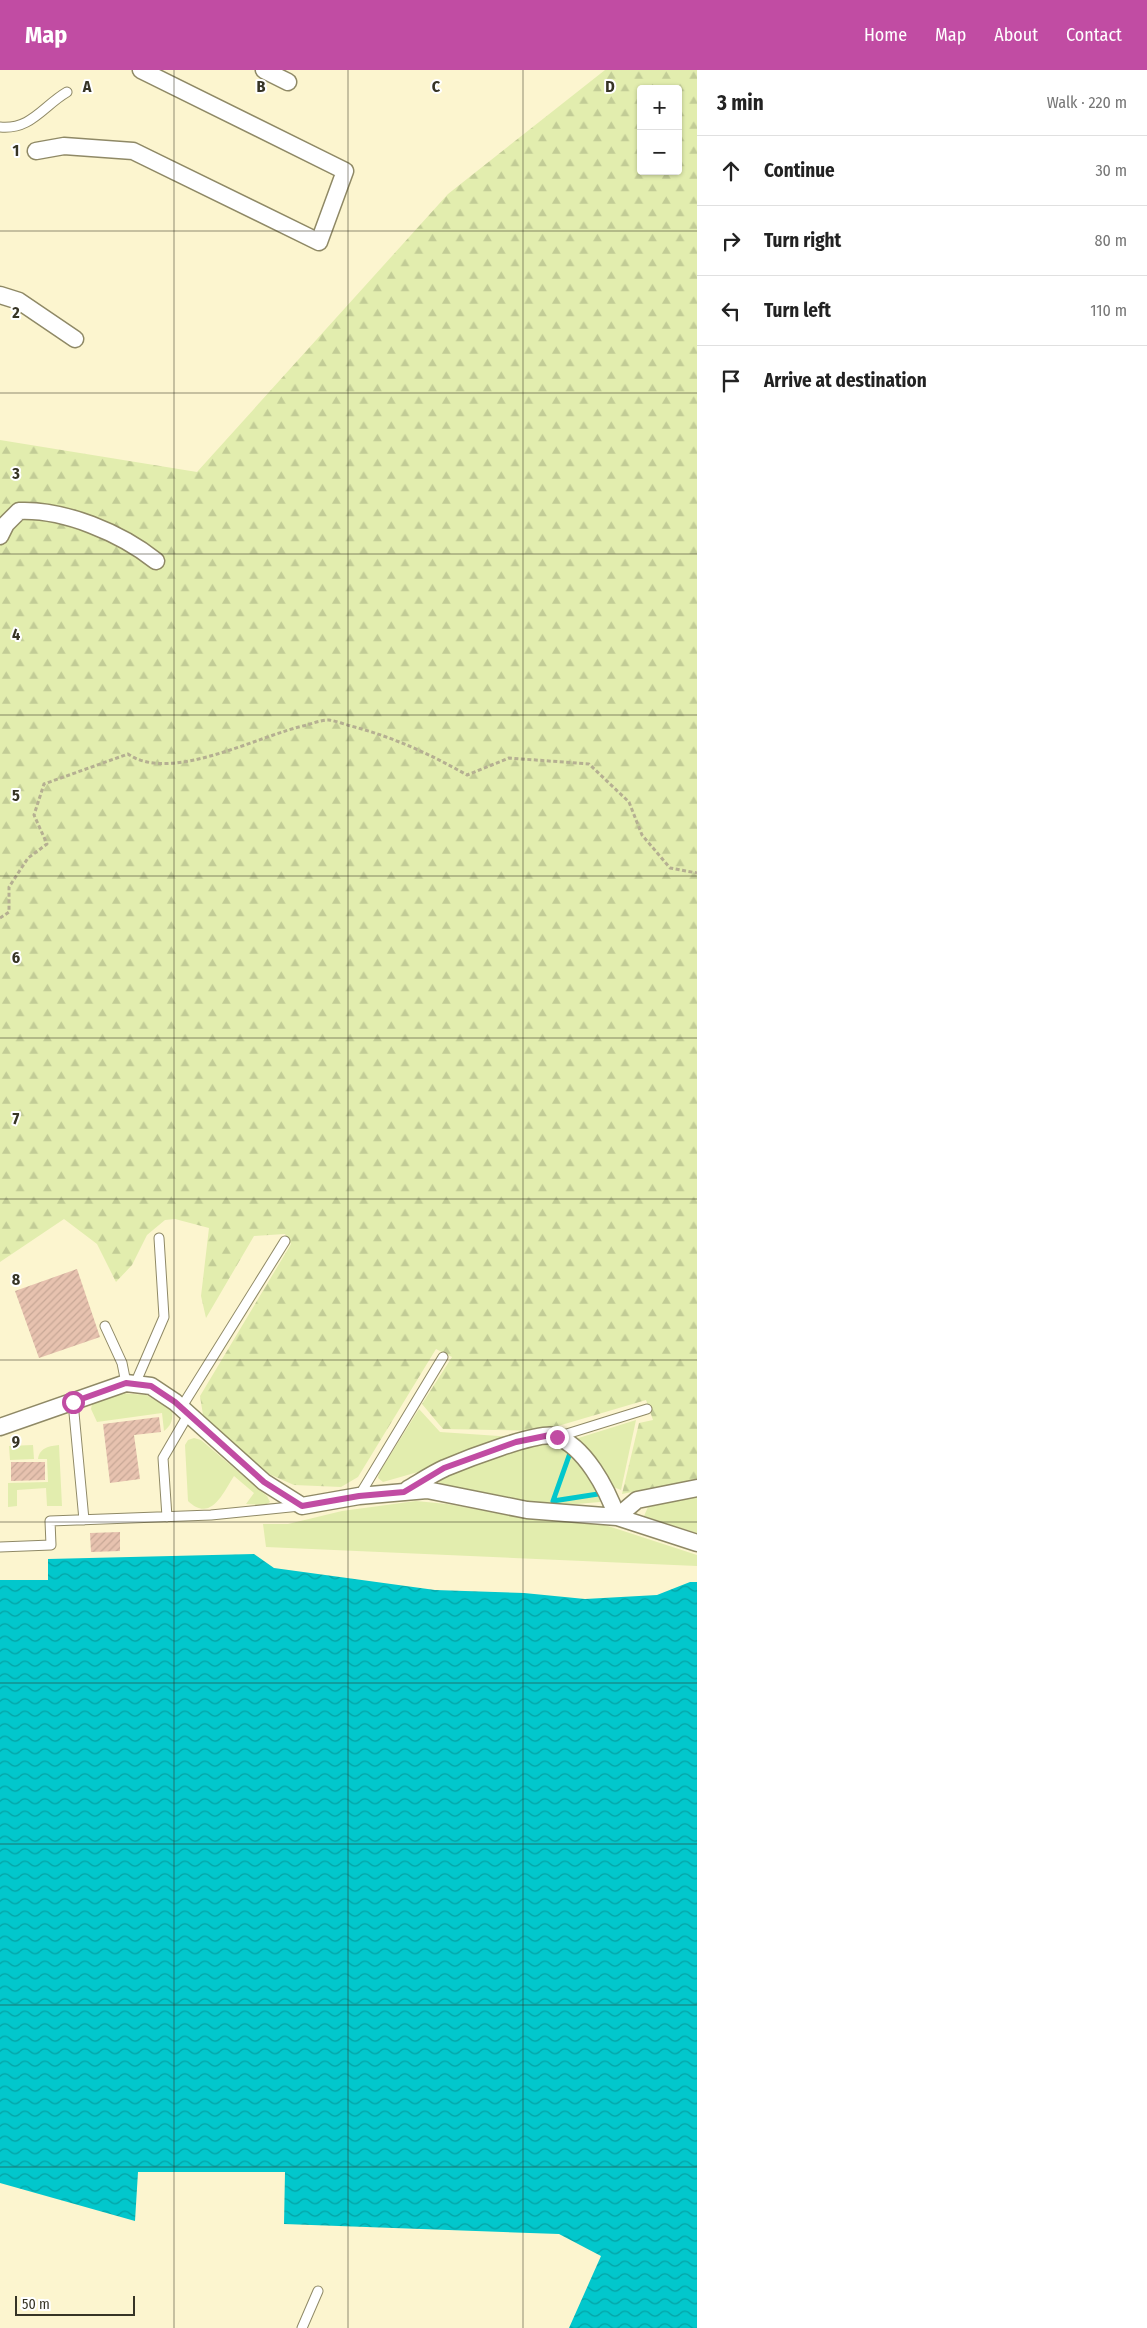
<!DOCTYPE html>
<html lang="en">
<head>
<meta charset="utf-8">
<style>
	:root { --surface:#fff; --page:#f6f6f6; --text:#222; --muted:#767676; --line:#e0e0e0; --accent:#c14ca3 }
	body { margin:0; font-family:"Fira Sans Condensed",sans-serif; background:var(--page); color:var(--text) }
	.controls { position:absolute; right:15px; top:15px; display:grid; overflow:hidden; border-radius:5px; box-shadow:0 1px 4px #0004 }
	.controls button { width:45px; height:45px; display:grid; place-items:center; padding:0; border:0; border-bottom:1px solid var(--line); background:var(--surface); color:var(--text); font:25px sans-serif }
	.scale { position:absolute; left:15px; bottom:12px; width:120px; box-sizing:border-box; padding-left:5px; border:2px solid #363425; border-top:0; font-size:14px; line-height:18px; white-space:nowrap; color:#363425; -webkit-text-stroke:4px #fff; paint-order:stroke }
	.stop { position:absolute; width:15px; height:15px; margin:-11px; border:4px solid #c14ca3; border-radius:50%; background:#fff }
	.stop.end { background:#c14ca3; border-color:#fff; box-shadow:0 1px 5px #0008 }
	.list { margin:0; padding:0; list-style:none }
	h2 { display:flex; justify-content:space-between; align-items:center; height:65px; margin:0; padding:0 20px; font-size:21px }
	h2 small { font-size:16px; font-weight:400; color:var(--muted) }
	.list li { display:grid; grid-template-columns:32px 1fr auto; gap:15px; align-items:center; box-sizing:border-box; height:70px; padding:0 20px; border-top:1px solid var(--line) }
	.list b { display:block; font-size:19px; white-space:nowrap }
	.list em { font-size:16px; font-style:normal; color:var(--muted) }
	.icon { flex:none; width:28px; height:28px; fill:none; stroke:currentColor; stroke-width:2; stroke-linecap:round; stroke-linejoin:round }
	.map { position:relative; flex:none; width:697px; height:2258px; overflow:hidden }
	header { display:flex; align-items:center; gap:30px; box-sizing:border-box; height:70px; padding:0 25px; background:var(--accent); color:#fff }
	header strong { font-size:24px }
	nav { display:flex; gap:28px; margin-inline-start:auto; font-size:18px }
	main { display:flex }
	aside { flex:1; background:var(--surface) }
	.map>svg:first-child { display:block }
</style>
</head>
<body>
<header>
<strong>Map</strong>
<nav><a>Home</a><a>Map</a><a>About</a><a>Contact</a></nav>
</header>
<main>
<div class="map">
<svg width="697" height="2258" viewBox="0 0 697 2258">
	<defs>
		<pattern id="forest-firs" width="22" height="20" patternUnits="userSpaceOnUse" patternTransform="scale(1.25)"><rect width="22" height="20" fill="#e2edae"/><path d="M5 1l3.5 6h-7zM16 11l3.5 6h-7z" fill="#c2cc96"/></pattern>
		<pattern id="water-waves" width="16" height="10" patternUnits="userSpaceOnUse" patternTransform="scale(1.25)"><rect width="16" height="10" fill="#02c7cc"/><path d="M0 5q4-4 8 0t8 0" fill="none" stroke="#05a2a5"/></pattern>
		<pattern id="building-hatch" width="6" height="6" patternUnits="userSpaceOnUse" patternTransform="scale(1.25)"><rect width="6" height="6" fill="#e7c2af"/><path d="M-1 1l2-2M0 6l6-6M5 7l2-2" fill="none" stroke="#c7a796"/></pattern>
	</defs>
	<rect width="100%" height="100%" fill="#fcf5cf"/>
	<!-- green -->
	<path fill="#e2edae" d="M120,1323l26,2 26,14c1,10 0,16 -8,22l-2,-18 -65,9 -6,-13 1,-5z
		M419,1339l21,23 74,5 -96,35 -35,10 -5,-4 1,-5z
		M636,1350l-15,70 -10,-4 -39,-46z
		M194,1368l7,2 66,56 3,6 -5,3 -19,-1 8,-11 -20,-17c-11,17 -23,47 -46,25l-3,-56 3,-5z
		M528,1373l34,1 40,47 -2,11 -47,4 -110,-19 -4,-5 5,-9z
		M33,1375l1,14 -24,1 -1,-14z
		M59,1375l3,61h-15l-1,-18 -29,2v16l-9,1v-24l40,-1 -1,-23h-9c2,-12 12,-13 21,-14z
		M697,1427v36l-53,-17 4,-9z
		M416,1431l31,3 76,14 82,7 92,30v11l-431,-19 -3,-23h25l54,-13z"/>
	<!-- forest -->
	<path fill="url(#forest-firs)" fill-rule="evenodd" d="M605,0h92v1409l-75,15 17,-71 14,-3 -7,-20 -105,31 -98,-2 -21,-25 30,-47 -16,-8 -78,128 -17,10 -47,-2 -25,-11 -30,-23 -36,-36 -3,-19 91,-152 -6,-10 -31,2 -48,82 -5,-22 8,-68 -34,-9 -10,1 -18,15 -15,30 -16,17 -19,-38 -33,-25 -64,43v-822l197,32 251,-278zM641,19h37v82h-37z"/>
	<!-- water -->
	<path fill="url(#water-waves)" d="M254,1484l20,14 161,22 89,3 61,6 72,-4 33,-13h7v746h-128l32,-72 -42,-22 -275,-10 1,-52h-147l-3,49 -135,-38v-603h48v-21z"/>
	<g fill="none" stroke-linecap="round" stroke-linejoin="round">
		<!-- stream -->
		<path stroke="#02c7cc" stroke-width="5" d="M570,1383l-17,48 45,-7"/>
	</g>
	<!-- building -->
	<path fill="url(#building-hatch)" d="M77,1199l23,68 -61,21 -24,-67z
		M159,1347l2,15 -27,3 6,44 -30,4 -7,-59z
		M11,1392h34v18l-34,1z
		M120,1462v19l-29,1 -1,-19z"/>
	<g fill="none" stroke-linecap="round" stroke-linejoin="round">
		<!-- lane casing -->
		<g stroke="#8f8966" stroke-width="11">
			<path id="lane" d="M0,57c31,3 43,-21 67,-35
				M105,1256l17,37 4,20
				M135,1314l29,-67 -5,-79
				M73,1332l11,118
				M181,1338l104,-167
				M557,1367l90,-28
				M359,1426l84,-139
				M167,1447l-4,-59 25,-43
				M0,1477l51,-2 -1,-24 161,-6 89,-9
				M302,2258l16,-37"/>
		</g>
		<!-- street casing -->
		<g stroke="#8f8966" stroke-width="19">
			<path id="street" d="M264,0l24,12
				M36,81l28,-5 69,5 186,91 26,-71 -204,-101
				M0,225l19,6 56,38
				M0,466l6,-12 13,-13c45,-2 102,22 137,50
				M0,1357l126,-44 25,3 24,16 89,80 38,24 57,-10 68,-6 100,20 90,7 20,-17 60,-12
				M408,1419c12,-7 24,-15 37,-21 19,-8 93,-37 110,-32 30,10 52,53 62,81l80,26"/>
		</g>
		<!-- path -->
		<path stroke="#b5af92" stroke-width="3" stroke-dasharray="4 2.5" stroke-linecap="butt" d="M0,848l9,-6v-25l19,-29 19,-14 -13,-29 10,-31 84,-30c43,30 131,-19 179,-29 6,-2 15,-5 22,-5 7,1 15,4 22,6 42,11 79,28 116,49l42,-17 80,6 40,38 13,33 28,33 27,5"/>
		<!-- lane -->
		<use href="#lane" stroke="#fff" stroke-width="9"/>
		<!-- street -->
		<use href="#street" stroke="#fff" stroke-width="16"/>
	</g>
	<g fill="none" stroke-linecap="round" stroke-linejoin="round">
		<!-- route -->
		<path stroke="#c14ca3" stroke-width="6" d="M73,1332l53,-19 25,3 24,16 89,80 38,24 57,-10 45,-4 40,-24 72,-26 34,-7 7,2"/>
	</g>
	<!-- grid -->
	<path fill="none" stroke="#363425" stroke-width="1" stroke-opacity="0.55" d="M174,0v2258M348,0v2258M523,0v2258M0,161h697M0,323h697M0,484h697M0,645h697M0,806h697M0,968h697M0,1129h697M0,1290h697M0,1452h697M0,1613h697M0,1774h697M0,1935h697M0,2097h697"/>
	<g font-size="16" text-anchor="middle" font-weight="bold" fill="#363425" stroke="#fff" stroke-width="4" stroke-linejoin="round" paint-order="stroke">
		<text x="87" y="22">A</text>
		<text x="261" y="22">B</text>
		<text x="436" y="22">C</text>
		<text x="610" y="22">D</text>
		<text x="16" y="86">1</text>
		<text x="16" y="248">2</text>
		<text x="16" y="409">3</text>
		<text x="16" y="570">4</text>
		<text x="16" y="731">5</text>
		<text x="16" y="893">6</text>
		<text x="16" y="1054">7</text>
		<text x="16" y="1215">8</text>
		<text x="16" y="1377">9</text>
	</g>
</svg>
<div class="controls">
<button>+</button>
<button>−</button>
</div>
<div class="scale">50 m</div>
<div class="stop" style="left:73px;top:1332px"></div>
<div class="stop end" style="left:557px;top:1367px"></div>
</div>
<aside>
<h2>3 min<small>Walk · 220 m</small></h2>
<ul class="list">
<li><svg class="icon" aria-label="ahead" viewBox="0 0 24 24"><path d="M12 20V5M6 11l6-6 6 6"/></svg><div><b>Continue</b></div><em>30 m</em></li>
<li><svg class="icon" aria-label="right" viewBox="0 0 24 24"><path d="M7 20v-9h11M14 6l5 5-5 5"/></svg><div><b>Turn right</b></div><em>80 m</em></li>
<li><svg class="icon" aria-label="left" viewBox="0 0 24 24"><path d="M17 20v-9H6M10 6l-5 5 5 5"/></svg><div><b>Turn left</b></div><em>110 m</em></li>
<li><svg class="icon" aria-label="arrive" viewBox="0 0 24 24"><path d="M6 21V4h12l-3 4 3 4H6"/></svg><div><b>Arrive at destination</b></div></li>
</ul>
</aside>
</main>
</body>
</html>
